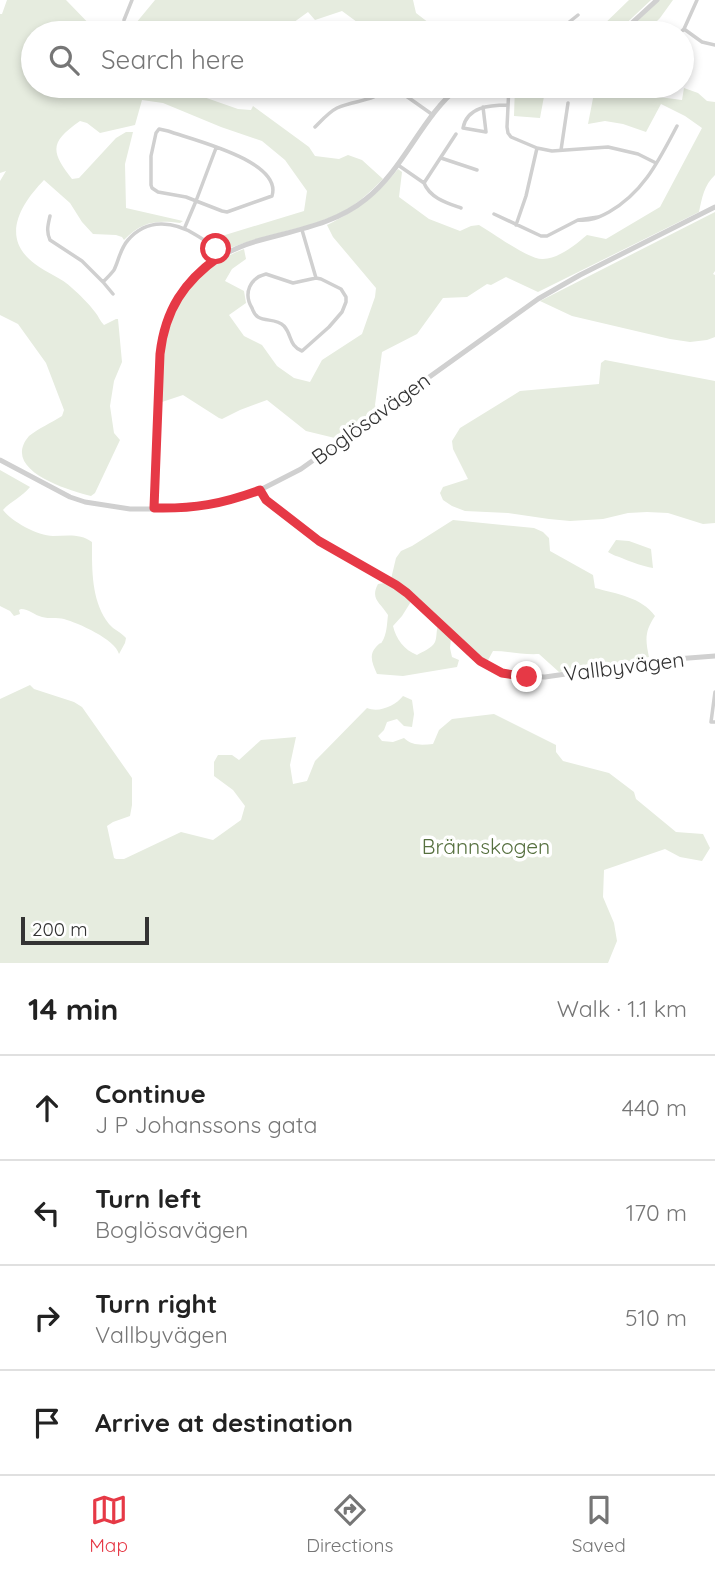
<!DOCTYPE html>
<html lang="en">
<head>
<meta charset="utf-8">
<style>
	:root { --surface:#fff; --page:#f2f2f2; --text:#222; --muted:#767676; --line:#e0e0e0; --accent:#e63946 }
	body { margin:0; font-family:Quicksand,sans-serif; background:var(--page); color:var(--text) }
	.scale { position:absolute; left:21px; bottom:18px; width:128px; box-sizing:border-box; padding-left:7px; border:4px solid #333; border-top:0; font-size:19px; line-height:24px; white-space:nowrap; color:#333; -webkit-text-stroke:5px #fff; paint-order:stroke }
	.stop { position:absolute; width:21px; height:21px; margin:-16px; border:5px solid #e63946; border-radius:50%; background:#fff }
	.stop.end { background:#e63946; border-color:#fff; box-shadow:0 2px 7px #0008 }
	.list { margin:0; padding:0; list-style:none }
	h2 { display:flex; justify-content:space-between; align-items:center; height:91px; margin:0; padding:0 28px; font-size:30px }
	h2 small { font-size:23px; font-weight:400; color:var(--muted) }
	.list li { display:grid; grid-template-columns:46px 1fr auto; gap:21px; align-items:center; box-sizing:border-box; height:105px; padding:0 28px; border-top:2px solid var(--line) }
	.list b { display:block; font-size:26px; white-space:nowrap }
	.list p { margin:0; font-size:23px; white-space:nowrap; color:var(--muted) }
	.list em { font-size:23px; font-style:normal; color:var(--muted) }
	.icon { flex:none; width:38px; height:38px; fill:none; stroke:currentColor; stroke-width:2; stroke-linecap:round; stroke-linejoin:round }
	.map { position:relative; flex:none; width:715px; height:963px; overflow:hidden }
	.search { position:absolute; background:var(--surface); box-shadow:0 4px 10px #0003; left:21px; right:21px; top:21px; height:77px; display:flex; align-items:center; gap:18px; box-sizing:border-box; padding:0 24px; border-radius:38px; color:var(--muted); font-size:26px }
	.sheet { height:511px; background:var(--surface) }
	nav { display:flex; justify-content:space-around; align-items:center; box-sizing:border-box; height:98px; border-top:2px solid var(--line); background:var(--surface); font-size:19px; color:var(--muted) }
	nav a { display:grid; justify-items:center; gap:4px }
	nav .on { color:var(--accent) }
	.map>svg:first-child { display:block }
</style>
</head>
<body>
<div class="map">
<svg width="715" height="963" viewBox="0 0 715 963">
	<rect width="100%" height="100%" fill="#fff"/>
	<!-- green -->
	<path fill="#e6ecdf" d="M7,0h59l32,33h-65v53h163l-1,8 43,15 13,1 2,-4 56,41 6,9 24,3 9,-4 14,5 21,19c-12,12 -24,24 -39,32 -36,19 -79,22 -116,38h-5l-9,-6 11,-8 79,-24 3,-20 -22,-31 -23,-19 -41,-14 -58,-24 -21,-3 -7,25 -35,8 -13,-10 -7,-2c-30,21 -30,30 -8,58l7,-1 37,-40 10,-6h7l-8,32 1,44 57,13 -3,2c-25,-3 -38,-1 -56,17l-2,-3 -6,-2 -23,-1 -11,-12 -12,-19 -26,-23c-24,25 -44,58 -9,84 12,9 27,14 37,24 8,7 17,16 23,24 4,5 5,9 9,13l12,-6h2l4,43 -8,19 -4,25 4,27 6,7 -25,53 -4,3c-23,-6 -91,-26 -62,-60 10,-8 22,-13 33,-20l2,-6 -18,-47 -28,-39 -18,-9v-134l6,-10 -6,2v-159h2z
		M155,0h258l3,13 13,10 16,-1 21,11h-94l-30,-22 -27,9 -7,-8 -29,21h-176l8,-9 8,8 17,-9z
		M629,0h22l-35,33h-24l6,-3z
		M659,0h14l-13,18 -15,15h-20z
		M515,86h44l1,1v3l-15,1 -5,27 -26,-2z
		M573,86h86v11l23,3 2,-12 14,5 9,8 8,1v73c-11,10 -13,23 -16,37l-161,80 -32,-15 -15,8 -4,-1 -20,13 -24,1 -26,36 -35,18 -7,53 2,6 -38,28 -33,-8 -39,-31 -27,10 -18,9 -3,-1 -36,-23 -21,7c0,-24 -2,-49 4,-72 11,-38 42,-68 78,-81l2,10 -14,10 -7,12 19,10 2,12 -17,12 15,21 18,9 15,21 17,12 16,4 12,-22 40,-26 13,-37 1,-9 -43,-51 -6,-12c31,-15 50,-30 71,-56l4,3 -3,25 30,22 31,12 11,-5 8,-1c14,8 50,35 64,34 17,-1 32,-14 44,-24l19,4 54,-32 42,-79 -17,-12 -24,-12 -15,28 -23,-8 -18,-3 -17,3 7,-36 -23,1z
		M715,212v59l-2,3 2,1v62l-8,3 -17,2 -20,-3 -98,-23 -32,-15z
		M605,360l110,21v142l-12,1 -35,-11 -21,-1 -19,1 -25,6 -33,2 -21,-2 -41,-6 -43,-2 -13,-5 -9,-6 -3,-7 3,-6 25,-8 -15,-30 -1,-8 8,-13 60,-37 79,-7 2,-21z
		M0,470l30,17c-8,10 -19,14 -27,23 8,11 35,26 50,26 13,0 27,-3 39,6 0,27 -1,59 17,82 5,6 12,8 17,14l-1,5 -6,11c-4,-15 -41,-31 -55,-35 -7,-2 -15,0 -22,-2 -8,-2 -13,-8 -21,-8l-2,1 1,4 -6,2 -4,-5 -10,-5z
		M453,520l81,8 9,4 6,6 1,13 43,24 2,13c22,6 46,9 60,28 -10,15 -10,23 -6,41l-26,6 -64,9 -20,-18c-16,1 -31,-3 -46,-3l-6,11 -5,-3 -58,-54 -33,-26 5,-21 5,-7 11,-5z
		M616,540l13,1 22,8 2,19c-11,-2 -19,-5 -29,-9 -6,-3 -10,-3 -16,-7z
		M385,583l18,10 9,7 -10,16 -9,10c3,13 11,24 24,29 5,-3 15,-7 18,-13 2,-4 1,-11 3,-16l13,13 -1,9 2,9 7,3 -2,7 -54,9 -26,-2c-4,-9 -9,-19 -1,-27 7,-8 3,1 8,-9 3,-7 3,-15 4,-23 -8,-13 -18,-16 -10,-31z
		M30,685l4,4 40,13 8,5 50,71v27l-2,11 -17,6 -6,4 7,32 2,1h8l57,-27 32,8 28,-20 4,-14 -12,-16 -19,-14v-14l4,-7h14l7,5 22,-20 35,-3 -6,28 3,19 14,-3 8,-20 52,-53c12,5 28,-2 36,-12l9,4 2,14 -2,13 -8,-1 -7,-7 -10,3 -3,8 -6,6 4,5 11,1 11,-4c8,8 18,7 29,6l6,-14 13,-11 42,-5 62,31v7l7,9 46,12 25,19 2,7 40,33 27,2 7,14 -8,13 -22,-4 -15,-8 -61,21 -1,27 11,26 3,18 -9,22h-608v-264z"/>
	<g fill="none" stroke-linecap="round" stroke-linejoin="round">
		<!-- minor -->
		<path stroke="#d0d0d0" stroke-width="3.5" d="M124,20l8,-20
			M471,24l9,5 14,4
			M684,29l18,13 13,3
			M319,33c6,-4 11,-4 17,0
			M534,33l34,-10 10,-8
			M680,33l4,-4 13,-29
			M392,86l41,29
			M509,86l-2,41 1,6 3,4 26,11 15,3 56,-4 30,7 18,9
			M483,107l3,25 -23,-4c4,-21 26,-23 45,-23
			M315,127c7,-7 14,-15 22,-19 20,-9 36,-5 52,-22
			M159,129l9,2c25,9 115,30 104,65l-45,16 -5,-1 -36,-14 -28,-5 -6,-4 -1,-3v-29l5,-23z
			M561,150l7,-47
			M441,158l36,12
			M398,165l26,18 32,-49
			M424,183c6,15 23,20 37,25
			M494,214l47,22h6l31,-16 20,-3
			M50,216c-2,9 -4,15 0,24l32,21 21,21c4,-4 8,-8 11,-12 5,-10 6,-21 14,-30 19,-22 46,-19 68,-5 10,6 18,11 24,21
			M578,220c13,1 20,-2 31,-8 35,-20 50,-52 68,-86
			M516,225l10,-29 11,-48
			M185,227l11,-26 20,-53
			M302,230l14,48
			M266,274l27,9 23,-5 5,1 20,10 5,8v5l-4,10 -13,15 -27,24c-13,-5 -10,-16 -18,-25 -8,-8 -18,-4 -26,-9 -3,-2 -5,-6 -6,-9 -9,-15 -2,-30 14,-34z
			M103,282l10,12
			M715,692l-4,30h4"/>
		<!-- tertiary -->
		<path stroke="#d0d0d0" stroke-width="5" d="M621,33l36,-33
			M0,460l70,37 15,5 45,7h51l34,-5 45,-14 41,-21 237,-170 42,-24 135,-68
			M260,490l6,10 53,41 77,44 11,8 73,68 10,6 24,9 31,1 118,-17 52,-4
			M154,508l6,-154c7,-58 42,-97 97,-113 38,-11 77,-16 109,-42 39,-31 55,-82 94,-113"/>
	</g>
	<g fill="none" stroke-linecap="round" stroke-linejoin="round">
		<!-- route -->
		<path stroke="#e63946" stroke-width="9" d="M216,249l4,7c-36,25 -55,54 -60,98l-6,154c40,1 68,-4 106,-18l6,10 53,41 77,44 11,8 73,68 22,12 25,4"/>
	</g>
	<g text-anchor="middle" stroke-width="7" stroke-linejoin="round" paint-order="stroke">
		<!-- street labels -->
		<g font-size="21" fill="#333" stroke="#fff">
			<text transform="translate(371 419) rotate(-36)" y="7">Boglösavägen</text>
			<text transform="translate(624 667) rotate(-7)" y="7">Vallbyvägen</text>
		</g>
		<!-- park labels -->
		<g font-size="21" fill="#56703f" stroke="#fff">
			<text x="486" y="854">Brännskogen</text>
		</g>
	</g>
</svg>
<div class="scale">200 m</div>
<div class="stop" style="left:216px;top:249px"></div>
<div class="stop end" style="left:527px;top:677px"></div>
<div class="search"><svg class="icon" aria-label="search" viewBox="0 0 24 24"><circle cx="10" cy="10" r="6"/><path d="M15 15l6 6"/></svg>Search here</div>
</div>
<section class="sheet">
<h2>14 min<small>Walk · 1.1 km</small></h2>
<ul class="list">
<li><svg class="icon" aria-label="ahead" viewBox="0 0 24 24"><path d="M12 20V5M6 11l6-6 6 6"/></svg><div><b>Continue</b><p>J P Johanssons gata</p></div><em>440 m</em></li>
<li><svg class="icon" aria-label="left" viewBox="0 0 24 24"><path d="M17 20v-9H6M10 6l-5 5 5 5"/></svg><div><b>Turn left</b><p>Boglösavägen</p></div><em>170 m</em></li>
<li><svg class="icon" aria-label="right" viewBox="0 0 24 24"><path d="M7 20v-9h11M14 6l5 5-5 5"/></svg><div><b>Turn right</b><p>Vallbyvägen</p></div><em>510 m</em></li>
<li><svg class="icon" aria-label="arrive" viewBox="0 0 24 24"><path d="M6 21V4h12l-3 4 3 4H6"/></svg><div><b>Arrive at destination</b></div></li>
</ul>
</section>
<nav>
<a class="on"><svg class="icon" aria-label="map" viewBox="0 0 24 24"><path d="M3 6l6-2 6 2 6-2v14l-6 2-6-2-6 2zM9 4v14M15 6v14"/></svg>Map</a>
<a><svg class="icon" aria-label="directions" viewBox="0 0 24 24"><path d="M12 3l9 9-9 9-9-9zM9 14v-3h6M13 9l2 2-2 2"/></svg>Directions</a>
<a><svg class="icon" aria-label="saved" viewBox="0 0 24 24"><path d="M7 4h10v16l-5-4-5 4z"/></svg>Saved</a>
</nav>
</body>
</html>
